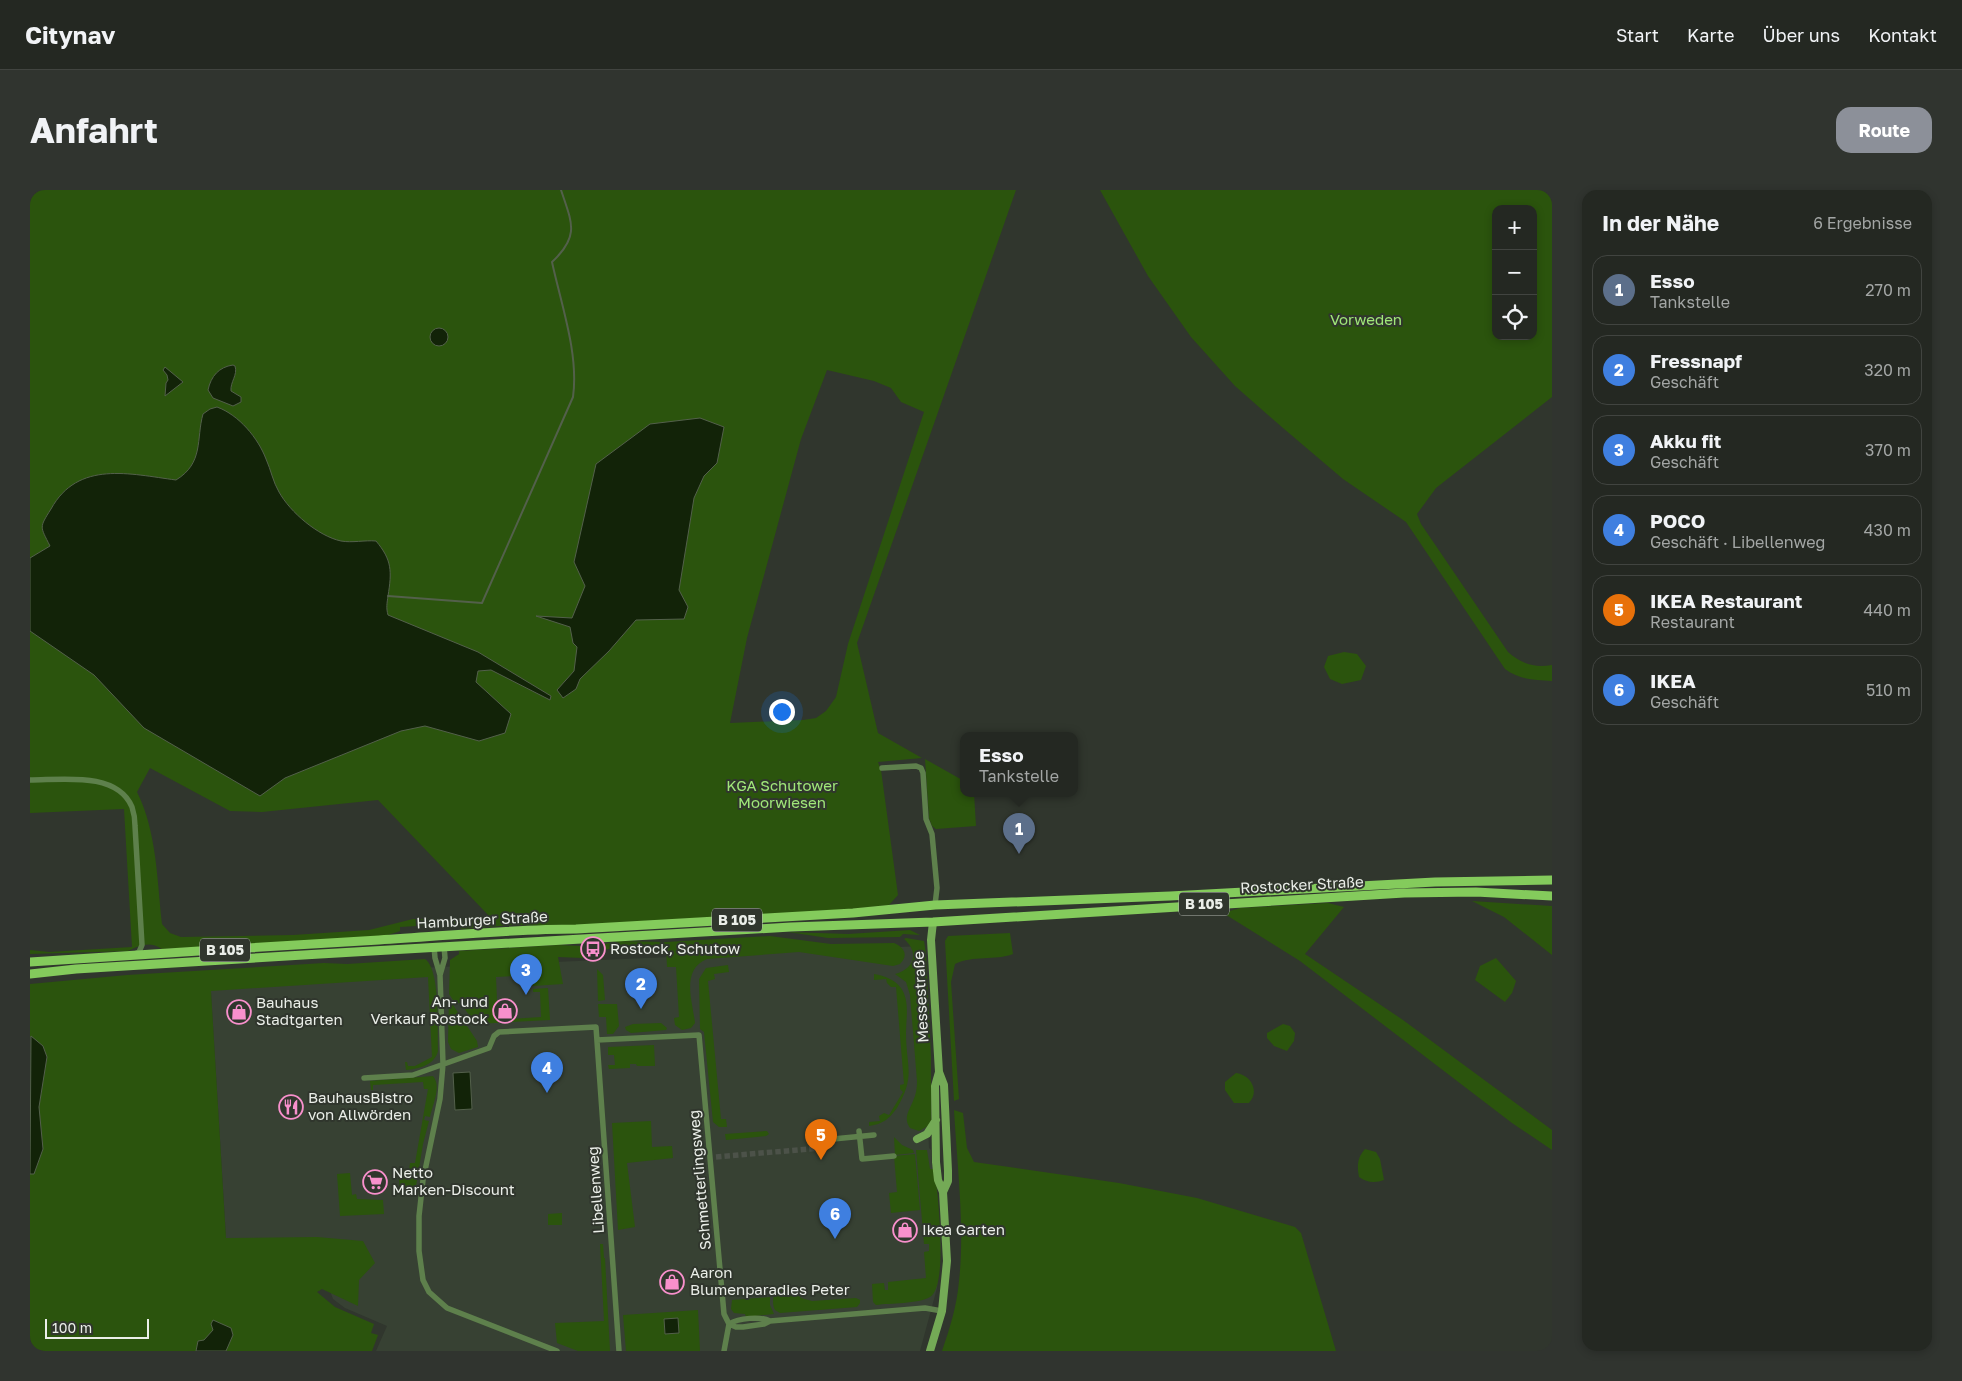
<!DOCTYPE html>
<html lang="de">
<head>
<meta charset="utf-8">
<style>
	:root { --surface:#242822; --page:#30342f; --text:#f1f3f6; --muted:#a3a6a5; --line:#414440; --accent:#8c9099 }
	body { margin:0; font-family:"Golos Text",sans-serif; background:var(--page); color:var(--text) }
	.controls { position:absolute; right:15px; top:15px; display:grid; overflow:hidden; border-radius:10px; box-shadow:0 2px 8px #0003 }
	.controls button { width:45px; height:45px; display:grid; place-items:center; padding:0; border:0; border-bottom:1px solid var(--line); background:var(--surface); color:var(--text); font:25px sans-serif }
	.scale { position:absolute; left:15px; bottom:12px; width:104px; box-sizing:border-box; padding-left:5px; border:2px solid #eaeee8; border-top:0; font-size:14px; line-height:18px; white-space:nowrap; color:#eaeee8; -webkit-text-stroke:4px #30362d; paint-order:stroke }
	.you { position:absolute; left:751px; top:521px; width:18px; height:18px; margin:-12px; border:4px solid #fff; border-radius:50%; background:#1a73e8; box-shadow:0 0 0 8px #1a73e833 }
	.badge { display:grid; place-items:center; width:32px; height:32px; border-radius:50%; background:var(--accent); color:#fff; font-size:16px; font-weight:700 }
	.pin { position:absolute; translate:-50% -41px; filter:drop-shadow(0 1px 2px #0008) }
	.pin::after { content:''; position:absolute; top:26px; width:18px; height:15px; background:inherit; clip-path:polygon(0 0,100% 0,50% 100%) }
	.popup { position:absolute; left:930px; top:542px; width:118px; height:65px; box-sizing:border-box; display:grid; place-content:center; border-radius:10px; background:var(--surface); filter:drop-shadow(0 1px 4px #0005); font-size:16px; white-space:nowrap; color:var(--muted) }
	.popup b { font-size:19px; color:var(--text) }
	.popup::after { content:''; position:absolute; left:50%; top:100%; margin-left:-10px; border:10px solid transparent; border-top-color:var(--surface) }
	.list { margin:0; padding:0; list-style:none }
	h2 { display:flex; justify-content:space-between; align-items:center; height:65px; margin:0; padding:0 20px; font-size:21px }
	h2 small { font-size:16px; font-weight:400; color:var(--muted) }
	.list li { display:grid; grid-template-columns:32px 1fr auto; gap:15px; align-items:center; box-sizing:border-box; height:70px; margin:0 10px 10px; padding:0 10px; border:1px solid var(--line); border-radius:15px }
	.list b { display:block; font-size:19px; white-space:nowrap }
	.list p { margin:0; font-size:16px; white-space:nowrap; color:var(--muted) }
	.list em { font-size:16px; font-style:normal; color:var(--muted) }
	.icon { flex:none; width:28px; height:28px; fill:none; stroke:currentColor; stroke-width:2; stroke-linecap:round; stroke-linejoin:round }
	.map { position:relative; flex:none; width:1522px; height:1161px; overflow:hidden; border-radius:15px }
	header { display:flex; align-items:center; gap:30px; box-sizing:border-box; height:70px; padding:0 25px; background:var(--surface); border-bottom:1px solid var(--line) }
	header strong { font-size:24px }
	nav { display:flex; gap:28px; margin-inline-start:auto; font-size:18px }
	.intro { display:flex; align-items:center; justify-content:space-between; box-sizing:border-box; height:120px; padding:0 30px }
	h1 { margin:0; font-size:35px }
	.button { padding:12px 22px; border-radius:15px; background:var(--accent); color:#fff; font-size:18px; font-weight:700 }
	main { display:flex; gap:30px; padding:0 30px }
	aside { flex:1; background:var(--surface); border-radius:15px; box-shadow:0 2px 8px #0003 }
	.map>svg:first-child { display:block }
</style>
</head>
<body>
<header>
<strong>Citynav</strong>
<nav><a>Start</a><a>Karte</a><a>Über uns</a><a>Kontakt</a></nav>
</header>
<div class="intro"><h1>Anfahrt</h1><a class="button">Route</a></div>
<main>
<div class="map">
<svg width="1522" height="1161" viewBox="0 0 1522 1161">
	<rect width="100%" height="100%" fill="#30362d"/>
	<!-- built -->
	<path fill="#374133" d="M892,756l8,130 1,36v9l-3,5 1,22 2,2 1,16h3l6,78 -4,44 -17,63h-544l11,-25 -42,-18 -12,-9 -4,-11 -103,-50 -16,-261z"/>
	<!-- green -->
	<path fill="#2b540d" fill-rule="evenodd" d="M0,0h986l-159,453 21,90 44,25 -44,4 3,8 17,125 -9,10 -37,4 -292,17 -48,-1 -51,4v-3l-28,-1 -33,2v4l-18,6 -220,12c-12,-8 -22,-4 -34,2l-98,3v-4l19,2 83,-5 -8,-138 -94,4zM797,180l47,11 17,7 10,14 23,10 -76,232 -12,53 -10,14 -10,7 -13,2 -73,3 17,-85 54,-199zM120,578l80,43 32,1 116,-12 113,118 -78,1 -44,11 -76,5 -112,2 -11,-4 -8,-9c-5,-44 -5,-92 -25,-132z
		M1070,0h452v207l-116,91 -19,26 4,10 13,19 74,109c14,12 26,16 44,13v16c-18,-1 -32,-1 -47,-12l-99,-147 -63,-43 -60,-51 -48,-42 -44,-49 -43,-61zM1466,19h37v127h-37z
		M1314,462l13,2 9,12 -5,14 -19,4 -12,-5 -6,-12 4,-11z
		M895,569l39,22v12h10l2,33 -40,3 -4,-3 -3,-8z
		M1442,711l80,5v49l-48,-38z
		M1298,713l16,4 -39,47 98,66 149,110v20l-40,-27 -212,-162 -77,-48 17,-5z
		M880,740l10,5 -17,-1 -3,3 -72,1 -40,-6 60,2z
		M980,743l3,21c-18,7 -40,1 -58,10l-4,18 8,117 -5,2 -9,-160 3,-5z
		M740,746l61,8 63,-1c10,4 15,12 6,21l-7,2 -94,-14 -92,7c-27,11 -14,44 -12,64l-4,5 -9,2 -7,-5 -1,-7 5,-1 -3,-50h-9l-1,-21 -27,-1 -37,5 -1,-5 16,-4 49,1z
		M876,748l18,3 2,13 5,102v65l-3,5 -9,5 -9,-3c-7,-10 -1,-17 3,-27 3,-6 4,-13 4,-20l-7,-86 -4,-13 -11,-8c19,-5 25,-21 9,-35z
		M527,755l24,1 2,12 -25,-1 5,27 -30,2 -1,-11 -36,2 2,46c-24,1 -24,-2 -38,-20h-5l-6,-9 1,-34 9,-6v-3z
		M1466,768l20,23 -4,12 -7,9 -30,-22 5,-14z
		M395,769c16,11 12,72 13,92 -3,14 -20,18 -32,19l-1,-8h2l1,4h7l17,-9 -4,-80 -217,14 15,247 91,-1 46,4 12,22 -16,17 -1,26 -36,-17 -5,3 18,15 39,17 -3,9 7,2 -6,16h-342v-177l4,-1 9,-24 -4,-42 8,-50 -4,-11 -13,-9v-53l97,-9 197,-12 23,1z
		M698,775l1,7 -15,2 1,5 -7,2 13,138h5l1,8h-8l-6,-5 -9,-90 -4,-3 -1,-50 7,-11z
		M567,779l6,6 2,25 -7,1z
		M844,784c11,2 20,5 27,14 9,13 5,30 5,45 0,34 10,42 -9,75 -8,11 -14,16 -28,18v-4l11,-1 -1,-5 5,-3 5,2 14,-23 -3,-3v-4l4,-1 -8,-97h-5l-4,-4 -1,-4 -12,1z
		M518,798l2,32 -39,2 -1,-3 31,-2 -1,-25h-7v-3z
		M419,809l28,42 1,6 -19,6 -8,-4 -3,-7z
		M568,814h19l2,22 -6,8h-6l-1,-17h-7z
		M631,833l6,5 -1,2 -35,3 -5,-3 -1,-3 8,-3z
		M1253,834l7,2 5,7 -1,8 -7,10 -13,-5 -7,-8v-5z
		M624,855l1,21h-18l-1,-2h-6v4l-21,1 -1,-4h7l-1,-10h-6v-8z
		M1206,883c15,2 24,18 13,30h-15l-9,-13v-8z
		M403,886c9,10 -1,30 -3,41l-5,-1 -1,4 5,1 -6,23 -8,48 -15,-1 -2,-22 11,1 1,-7h5l13,-74h-4l-1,-7 -50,3v5h-2l-1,-9z
		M924,920l9,3 4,35 7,14 145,21 78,15 98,29 6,6 35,118h-394c8,-23 15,-46 17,-70 6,-53 -2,-117 -5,-171z
		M621,931l1,26 20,-1 1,12 -46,5 8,64 -17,3 -6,-107z
		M737,941l2,3 -3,2 -40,4 -1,-6z
		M864,947l8,8 11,5 1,3 -19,2z
		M1335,959l11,3 4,7 4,21c-8,3 -17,3 -25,-3 -2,-11 -2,-19 6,-28z
		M886,960h11l3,19h5c2,22 14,117 -5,128 -12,7 -40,6 -54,8l-3,-3 -1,-18 12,-1 1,7h3v-8l38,-4 -2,-26 5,-1v-7h-5z
		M885,964l5,56 -29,3 -2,-20 8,-1 -3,-36z
		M320,983l2,22 4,-1 1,5 26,1 1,14 -44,2 -3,-42z
		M532,1023v12h-14v-11z
		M570,1054h3l1,14h1l5,93h-32l-21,-8 -2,-20 49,-2z
		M751,1098h7l13,10 11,3 44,-3 4,2v3l-3,4 -77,6 -5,-3c-4,-9 -2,-16 6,-22z
		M740,1107v8l4,9 -28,3 -1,-3 -11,-1 -3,-4 1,-9z
		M668,1120l2,41h-74l-3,-36z"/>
	<!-- water -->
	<path fill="#122308" stroke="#53604b" d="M400 147a9 9 0 1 1 18 0a9 9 0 1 1-18 0Z
		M203,175l2,1c3,9 -5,16 -4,25l10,6v5l-8,4 -20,-8 -5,-8c3,-14 11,-23 25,-25z
		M135,177l18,15 -18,14 1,-13 2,-3 -1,-5 -4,-5z
		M187,217c22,8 41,31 49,52 5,11 7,23 13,33 11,20 39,44 62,49 11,2 24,-1 35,0 16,19 16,30 12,55 -1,7 -2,12 0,19l90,37 73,44 -1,4 -59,-30 -13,1 -2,11 35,32 -6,19 -26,8 -54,-15 -24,5 -116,47 -25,18 -116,-68 -50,-53 -64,-44v-73l20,-12c-10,-20 -11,-18 1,-37 27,-49 79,-35 125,-29 28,-17 20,-41 27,-66l7,-5z
		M670,228l24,9 -7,36 -13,13 -10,22 -15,92 9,17 -4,12 -48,1 -27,31 -29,28 -4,10 -13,9 -6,-8 17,-19 3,-24 -4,-4 -3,-16 -34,-11 36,2 13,-32 -11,-24 22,-98 54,-40z
		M1,846l12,10 4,11 -8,50 4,42 -9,25h-4z
		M440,882l2,37 -17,1 -2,-37z
		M648,1128l1,15 -14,1 -1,-15z
		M183,1130l18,8 2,7 -7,16h-30l2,-10 6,-1 9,-10 -2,-6z"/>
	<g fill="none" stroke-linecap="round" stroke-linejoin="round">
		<!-- stream -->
		<path stroke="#53604b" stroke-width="2" d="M358,406l94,7 91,-206c6,-43 -12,-93 -21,-135 28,-26 20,-39 9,-72"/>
		<!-- street-tunnel -->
		<path stroke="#4c5249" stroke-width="5.5" stroke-dasharray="5.5 3" stroke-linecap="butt" d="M686,967l104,-9"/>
		<!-- street -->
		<path stroke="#5e804c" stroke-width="5.5" d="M852,578l34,-2 5,2 2,5 3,46 6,15 5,54 -2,17
			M0,590c31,0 87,-9 102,27 2,6 3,13 3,19l7,119 -3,7 -4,2
			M404,757l1,11 5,17 3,89 -3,35 -17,81 -4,36v35l4,29 6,12 18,16 110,43
			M410,785l5,-17 -1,-12
			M567,850l102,-5 25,279 5,10 -5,27
			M334,888l49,-3 76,-27 5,-12 5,-4 97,-5 23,324
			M829,941l3,28 32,-3
			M790,958l3,-8 51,-5
			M740,1131c-10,-5 -31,-3 -41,3l7,3h7l21,-3 6,-3 155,-13 17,3"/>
		<!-- secondary -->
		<path stroke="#74aa56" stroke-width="8" d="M903,732l-2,18 8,132 5,13 4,86v10l-5,11
			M887,949l10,-5 9,-14
			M900,1161l12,-40 5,-50 -4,-69 -5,-12 -2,-18 -1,-76 4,-14"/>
		<!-- primary -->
		<path stroke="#84cb5c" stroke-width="9" d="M0,772c116,-8 233,-15 349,-22 66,-4 131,-11 197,-11l277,-16 82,-8 235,-9 265,-14 117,-2
			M0,784l46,-5 244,-15 471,-27 142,-5 471,-29 72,-1 76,4"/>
	</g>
	<!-- icons -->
	<defs>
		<g id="bus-ring" transform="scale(1.25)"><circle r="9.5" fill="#30362d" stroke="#f890cc" stroke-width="1.5"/><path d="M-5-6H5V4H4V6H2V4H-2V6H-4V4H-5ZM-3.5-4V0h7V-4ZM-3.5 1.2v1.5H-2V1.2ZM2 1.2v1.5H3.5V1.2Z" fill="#f890cc"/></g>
		<g id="shop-ring" transform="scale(1.25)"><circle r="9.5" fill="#30362d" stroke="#f890cc" stroke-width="1.5"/><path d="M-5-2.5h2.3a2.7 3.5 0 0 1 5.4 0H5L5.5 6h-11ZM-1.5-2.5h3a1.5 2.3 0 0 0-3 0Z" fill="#f890cc"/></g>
		<g id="restaurant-ring" transform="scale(1.25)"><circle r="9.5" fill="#30362d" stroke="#f890cc" stroke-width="1.5"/><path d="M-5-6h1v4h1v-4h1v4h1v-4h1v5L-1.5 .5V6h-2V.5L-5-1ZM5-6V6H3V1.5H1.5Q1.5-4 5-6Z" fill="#f890cc"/></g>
		<g id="supermarket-ring" transform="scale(1.25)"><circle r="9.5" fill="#30362d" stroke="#f890cc" stroke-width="1.5"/><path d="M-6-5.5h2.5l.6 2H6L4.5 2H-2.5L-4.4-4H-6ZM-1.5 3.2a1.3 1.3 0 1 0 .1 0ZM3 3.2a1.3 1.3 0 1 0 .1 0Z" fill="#f890cc"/></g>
	</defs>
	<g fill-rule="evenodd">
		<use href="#bus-ring" x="563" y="759"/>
		<use href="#shop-ring" x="475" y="821"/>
		<use href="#shop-ring" x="209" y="822"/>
		<use href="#restaurant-ring" x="261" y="917"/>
		<use href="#supermarket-ring" x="345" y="992"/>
		<use href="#shop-ring" x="875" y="1040"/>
		<use href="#shop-ring" x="642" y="1092"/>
	</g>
	<g text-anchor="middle" stroke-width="4" stroke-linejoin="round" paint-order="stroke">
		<!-- shield labels -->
		<g fill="#30362d" stroke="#b2b7b0" stroke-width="1">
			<rect x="1149" y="702.5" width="50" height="23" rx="4"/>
			<rect x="682" y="718.5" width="50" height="23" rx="4"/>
			<rect x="170" y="748.5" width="50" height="23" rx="4"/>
		</g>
		<g font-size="14" font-weight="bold" fill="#eaeee8">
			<text x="1174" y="719">B 105</text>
			<text x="707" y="735">B 105</text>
			<text x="195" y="765">B 105</text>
		</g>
		<!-- park labels -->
		<g font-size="15" fill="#a0e779" stroke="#30362d">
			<text x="1336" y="135">Vorweden</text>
			<text x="752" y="601">KGA Schutower<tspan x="752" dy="17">Moorwiesen</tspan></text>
		</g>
		<!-- street labels -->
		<g font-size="15" fill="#eaeee8" stroke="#30362d">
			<text transform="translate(1272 695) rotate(-3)" y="5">Rostocker Straße</text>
			<text transform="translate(452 730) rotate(-3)" y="5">Hamburger Straße</text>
			<text transform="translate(891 807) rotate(-93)" y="5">Messestraße</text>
			<text transform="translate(670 990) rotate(-95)" y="5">Schmetterlingsweg</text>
			<text transform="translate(566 1000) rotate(-94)" y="5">Libellenweg</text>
		</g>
		<!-- poi labels -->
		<g font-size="15" fill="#eaeee8" stroke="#30362d" text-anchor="start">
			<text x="580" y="764">Rostock, Schutow</text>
			<text x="458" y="817" text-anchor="end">An- und<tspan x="458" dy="17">Verkauf Rostock</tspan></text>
			<text x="226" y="818">Bauhaus<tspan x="226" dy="17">Stadtgarten</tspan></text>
			<text x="278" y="913">BauhausBistro<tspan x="278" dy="17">von Allwörden</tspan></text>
			<text x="362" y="988">Netto<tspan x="362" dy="17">Marken-Discount</tspan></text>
			<text x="892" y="1045">Ikea Garten</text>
			<text x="660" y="1088">Aaron<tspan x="660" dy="17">Blumenparadies Peter</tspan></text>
		</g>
	</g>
</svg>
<div class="controls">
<button>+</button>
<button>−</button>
<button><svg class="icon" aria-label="locate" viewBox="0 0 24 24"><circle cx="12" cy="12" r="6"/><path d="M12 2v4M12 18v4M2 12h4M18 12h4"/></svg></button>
</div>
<div class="scale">100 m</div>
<div class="you"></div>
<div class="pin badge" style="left:989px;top:664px;background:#5c6f8a">1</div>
<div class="popup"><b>Esso</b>Tankstelle</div>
<div class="pin badge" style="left:611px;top:819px;background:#3f7fe0">2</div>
<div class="pin badge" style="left:496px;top:805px;background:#3f7fe0">3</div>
<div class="pin badge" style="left:517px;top:903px;background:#3f7fe0">4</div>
<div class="pin badge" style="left:791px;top:970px;background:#e8710a">5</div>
<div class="pin badge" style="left:805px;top:1049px;background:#3f7fe0">6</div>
</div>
<aside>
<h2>In der Nähe<small>6 Ergebnisse</small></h2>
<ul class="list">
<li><span class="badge" style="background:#5c6f8a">1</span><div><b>Esso</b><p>Tankstelle</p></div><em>270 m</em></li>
<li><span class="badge" style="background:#3f7fe0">2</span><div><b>Fressnapf</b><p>Geschäft</p></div><em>320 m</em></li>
<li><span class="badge" style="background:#3f7fe0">3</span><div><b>Akku fit</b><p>Geschäft</p></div><em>370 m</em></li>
<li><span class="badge" style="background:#3f7fe0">4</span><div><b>POCO</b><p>Geschäft · Libellenweg</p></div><em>430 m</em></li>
<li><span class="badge" style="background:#e8710a">5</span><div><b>IKEA Restaurant</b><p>Restaurant</p></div><em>440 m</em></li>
<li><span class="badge" style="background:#3f7fe0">6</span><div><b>IKEA</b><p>Geschäft</p></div><em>510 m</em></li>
</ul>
</aside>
</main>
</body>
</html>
